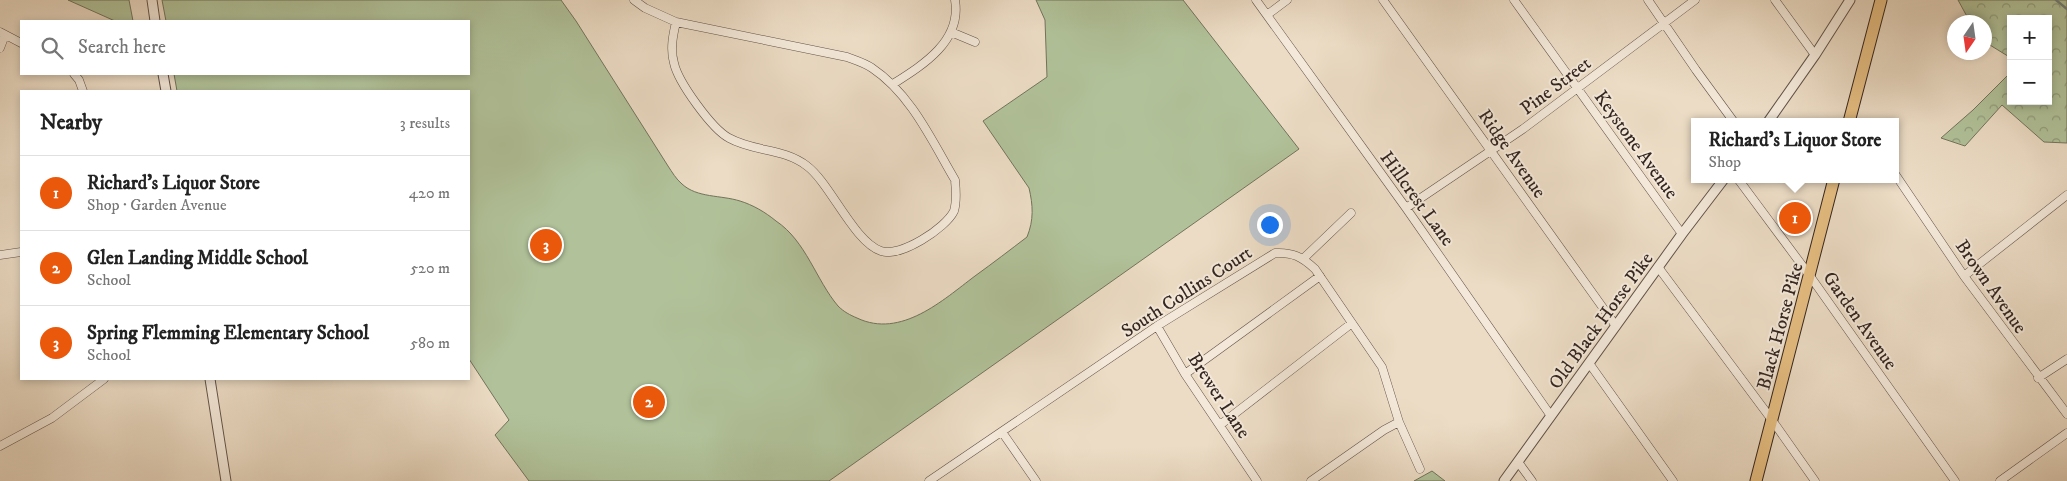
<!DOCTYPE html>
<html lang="en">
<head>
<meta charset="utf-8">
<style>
	:root { --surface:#fff; --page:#f6f6f6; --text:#222; --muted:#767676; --line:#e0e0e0; --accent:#ea580c }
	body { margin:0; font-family:"IM FELL DW Pica",serif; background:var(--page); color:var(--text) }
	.controls { position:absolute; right:15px; top:15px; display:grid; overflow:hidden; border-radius:0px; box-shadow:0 2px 8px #0003 }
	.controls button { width:45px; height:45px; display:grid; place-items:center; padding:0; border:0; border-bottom:1px solid var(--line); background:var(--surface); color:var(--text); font:25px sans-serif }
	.compass { position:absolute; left:1947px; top:15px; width:45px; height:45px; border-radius:50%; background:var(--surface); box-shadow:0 2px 8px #0003; rotate:193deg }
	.you { position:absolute; left:1269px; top:224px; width:18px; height:18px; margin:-12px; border:4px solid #fff; border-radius:50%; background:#1a73e8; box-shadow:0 0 0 8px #1a73e833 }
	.badge { display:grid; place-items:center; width:32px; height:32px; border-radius:50%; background:var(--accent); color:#fff; font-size:16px; font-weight:700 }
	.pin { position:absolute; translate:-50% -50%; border:2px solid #fff; box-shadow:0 1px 5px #0006 }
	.popup { position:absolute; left:1691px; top:118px; width:208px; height:65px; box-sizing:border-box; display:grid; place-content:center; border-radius:0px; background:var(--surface); filter:drop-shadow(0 1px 4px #0005); font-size:16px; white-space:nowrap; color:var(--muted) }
	.popup b { font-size:19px; color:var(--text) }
	.popup::after { content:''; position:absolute; left:50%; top:100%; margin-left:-10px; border:10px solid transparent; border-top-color:var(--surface) }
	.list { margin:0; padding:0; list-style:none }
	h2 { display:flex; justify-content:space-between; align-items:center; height:65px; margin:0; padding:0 20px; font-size:21px }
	h2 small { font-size:16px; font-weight:400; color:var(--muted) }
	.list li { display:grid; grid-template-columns:32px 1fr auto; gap:15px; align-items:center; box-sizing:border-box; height:75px; padding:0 20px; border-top:1px solid var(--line) }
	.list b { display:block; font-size:19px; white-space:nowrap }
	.list p { margin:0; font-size:16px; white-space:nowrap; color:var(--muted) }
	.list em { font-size:16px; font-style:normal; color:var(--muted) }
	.icon { flex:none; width:28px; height:28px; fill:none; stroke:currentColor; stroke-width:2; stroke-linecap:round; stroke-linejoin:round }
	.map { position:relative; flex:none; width:2067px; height:481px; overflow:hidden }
	.search { position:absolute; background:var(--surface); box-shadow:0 2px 8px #0003; left:20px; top:20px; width:450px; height:55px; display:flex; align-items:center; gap:12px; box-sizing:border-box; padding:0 18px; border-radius:0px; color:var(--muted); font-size:19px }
	.panel { position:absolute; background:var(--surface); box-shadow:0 2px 8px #0003; left:20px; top:90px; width:450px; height:290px; border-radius:0px }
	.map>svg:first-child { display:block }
</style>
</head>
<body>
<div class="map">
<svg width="2067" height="481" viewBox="0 0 2067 481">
	<defs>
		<pattern id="forest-crowns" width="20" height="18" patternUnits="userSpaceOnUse" patternTransform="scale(1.25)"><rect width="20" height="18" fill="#b1c29a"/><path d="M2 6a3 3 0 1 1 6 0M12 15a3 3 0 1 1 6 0" fill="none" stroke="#919d7d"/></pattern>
	</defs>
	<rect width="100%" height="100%" fill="#ecdcc5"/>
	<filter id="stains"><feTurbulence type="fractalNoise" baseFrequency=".004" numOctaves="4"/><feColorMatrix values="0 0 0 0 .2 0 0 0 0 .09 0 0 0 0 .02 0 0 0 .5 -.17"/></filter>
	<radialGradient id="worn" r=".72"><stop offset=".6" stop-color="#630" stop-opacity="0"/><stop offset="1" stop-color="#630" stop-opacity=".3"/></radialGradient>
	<!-- green -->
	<path fill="#b1c29a" stroke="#72745d" d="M68,0h61l4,21h-18z
		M162,0h399l15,21 92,145c4,6 8,13 14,18 15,14 39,11 58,17 13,4 25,11 36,20 30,20 40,59 62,85 6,6 12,9 19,12 44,21 86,-18 118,-42 18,-13 35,-26 52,-39 7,-17 6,-32 2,-49l-46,-67 64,-44 -2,-57 -9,-20h147l116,149 -470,332h-300l-34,-46 14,-15 -40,-61v-268h-292l-3,-17h295v-53h-303z
		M1432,471l13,10h-31z"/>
	<!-- forest -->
	<path fill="url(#forest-crowns)" stroke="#72745d" d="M1958,0h109v143l-23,-1 -42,-37 -37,41 -24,-8 32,-28 38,-38v29h37v-82h-37v39l-26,-16 -1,-20h-14z"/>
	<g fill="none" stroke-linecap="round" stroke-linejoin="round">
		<!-- stream -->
		<path stroke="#707f7a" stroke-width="2.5" d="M2056,0l11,9"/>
		<!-- minor casing -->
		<g stroke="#615349" stroke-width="9">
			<path id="minor" d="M634,0l11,8 31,14 171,35c8,3 18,6 25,11 39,26 60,73 83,112 1,10 2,21 -1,31 -8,17 -54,47 -73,40 -27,-9 -51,-68 -74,-85 -23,-18 -53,-14 -78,-28 -17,-9 -51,-56 -55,-75 -4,-14 -1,-28 2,-41
				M1256,0l150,208 145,208
				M1383,0l233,326
				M1514,0l168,234
				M1648,0l48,70 38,52
				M1775,0l40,55
				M1267,15l20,-15
				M0,32l21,11
				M951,32l24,10
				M0,48l5,-13
				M74,74l5,6 4,11
				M893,84c30,-19 69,-43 62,-84
				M1895,174l69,102 103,138
				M1738,179l72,97 145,205
				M1406,208l117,-79 172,-129
				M0,255l21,-3
				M1304,258l47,-45
				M1658,267l114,153 43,61
				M1964,276l103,-81
				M1157,326l28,48 72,107
				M1589,363l84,118
				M1185,374l135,-98
				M2038,378l29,-19
				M1220,425l132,-102
				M1002,432l34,49
				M0,446l52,-28 52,-39
				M1518,462l14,19
				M929,481l228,-155 118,-73c18,-1 27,4 40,16l67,98 17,55 21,47
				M1311,481l73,-51 15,-8
				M2000,481l67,-48"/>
		</g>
		<!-- tertiary casing -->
		<g stroke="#615349" stroke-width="11">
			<path id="tertiary" d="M152,0l3,21
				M163,74l3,17
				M1768,122l47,-67 35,-55
				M210,379l16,102
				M1504,481l178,-247 42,-55"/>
		</g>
		<!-- primary casing -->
		<g stroke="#332520" stroke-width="13">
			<path id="primary" d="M1849,122l32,-122
				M1756,481l78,-302"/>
		</g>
		<!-- minor -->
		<use href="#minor" stroke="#f3e8d9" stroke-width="8"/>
		<!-- tertiary -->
		<use href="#tertiary" stroke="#f3e8d9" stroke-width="9"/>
		<!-- primary -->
		<use href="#primary" stroke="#e6be82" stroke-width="11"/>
	</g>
	<g text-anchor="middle" stroke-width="4" stroke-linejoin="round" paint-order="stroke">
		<!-- street labels -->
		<g font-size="19" fill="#332520" stroke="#f3e8d9">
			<text transform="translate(1555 85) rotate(-37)" y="7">Pine Street</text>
			<text transform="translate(1637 144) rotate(54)" y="7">Keystone Avenue</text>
			<text transform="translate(1513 153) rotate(55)" y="7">Ridge Avenue</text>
			<text transform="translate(1418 198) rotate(54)" y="7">Hillcrest Lane</text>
			<text transform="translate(1992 286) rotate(55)" y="7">Brown Avenue</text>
			<text transform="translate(1186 291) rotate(-33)" y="7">South Collins Court</text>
			<text transform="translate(1600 320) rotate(-54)" y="7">Old Black Horse Pike</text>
			<text transform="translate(1861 320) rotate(55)" y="7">Garden Avenue</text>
			<text transform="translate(1779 326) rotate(-75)" y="7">Black Horse Pike</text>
			<text transform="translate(1220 395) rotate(57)" y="7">Brewer Lane</text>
		</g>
	</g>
	<rect width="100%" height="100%" filter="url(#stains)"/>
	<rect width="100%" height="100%" fill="url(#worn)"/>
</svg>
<div class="controls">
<button>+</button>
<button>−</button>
</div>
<svg class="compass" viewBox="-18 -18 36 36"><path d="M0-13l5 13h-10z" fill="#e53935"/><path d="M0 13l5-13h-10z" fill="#767676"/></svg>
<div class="you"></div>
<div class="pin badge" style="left:1795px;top:218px">1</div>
<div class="popup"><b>Richard's Liquor Store</b>Shop</div>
<div class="pin badge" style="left:649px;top:402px">2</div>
<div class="pin badge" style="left:546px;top:245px">3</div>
<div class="search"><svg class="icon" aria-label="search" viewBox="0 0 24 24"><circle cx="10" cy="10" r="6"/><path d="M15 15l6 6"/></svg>Search here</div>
<section class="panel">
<h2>Nearby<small>3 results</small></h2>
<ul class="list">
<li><span class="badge">1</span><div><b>Richard's Liquor Store</b><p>Shop · Garden Avenue</p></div><em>420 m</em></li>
<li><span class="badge">2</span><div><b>Glen Landing Middle School</b><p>School</p></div><em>520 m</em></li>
<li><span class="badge">3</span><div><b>Spring Flemming Elementary School</b><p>School</p></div><em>580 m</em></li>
</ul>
</section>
</div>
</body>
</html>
